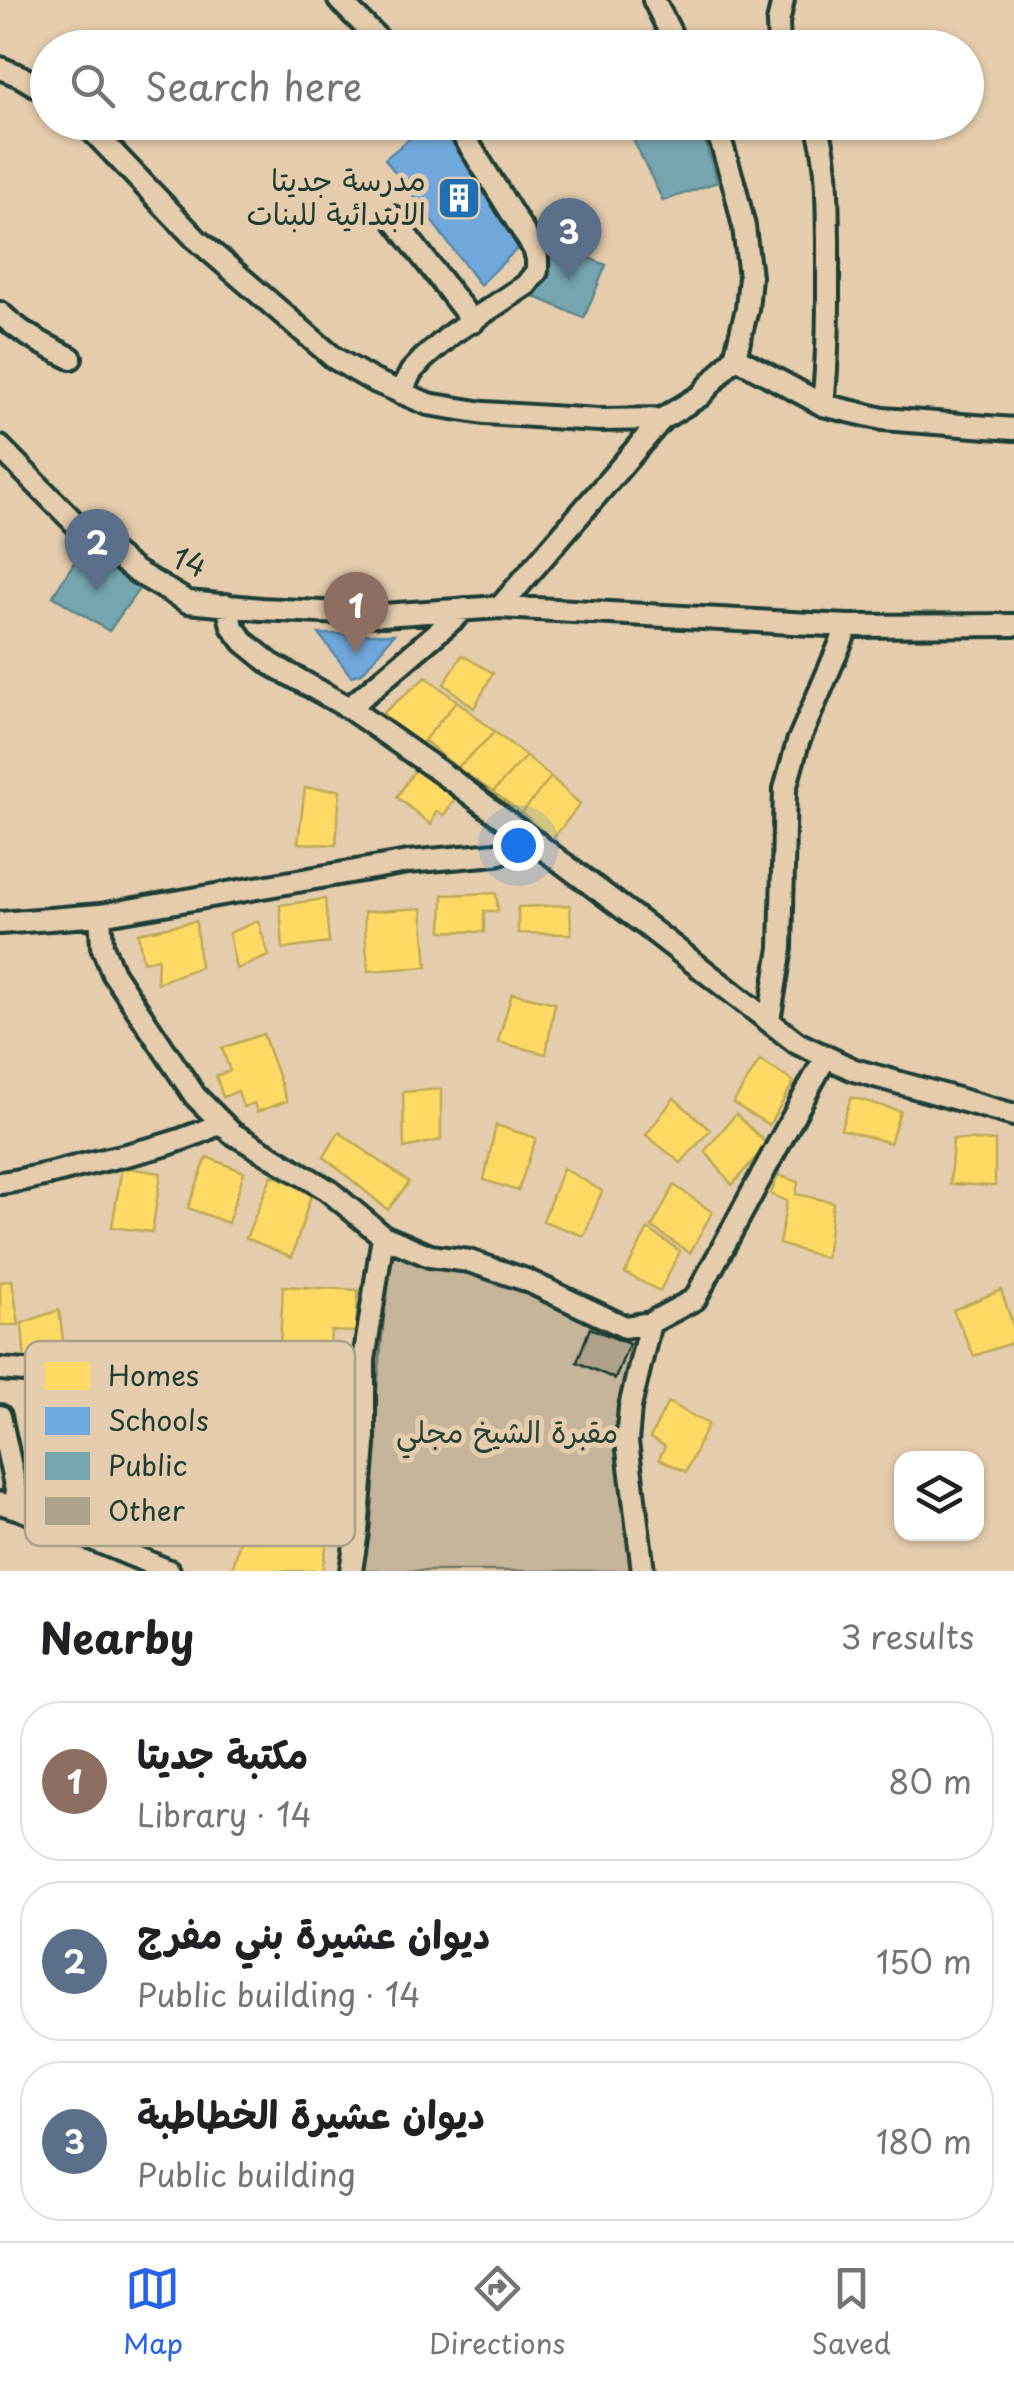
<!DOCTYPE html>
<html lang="en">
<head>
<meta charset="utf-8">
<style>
	:root { --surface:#fff; --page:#f6f6f6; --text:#202124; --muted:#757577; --line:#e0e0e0; --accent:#2563eb }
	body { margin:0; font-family:"Playpen Sans","Playpen Sans Arabic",sans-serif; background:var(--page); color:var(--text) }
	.controls { position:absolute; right:30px; bottom:30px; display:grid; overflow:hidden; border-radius:20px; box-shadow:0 2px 8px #0004 }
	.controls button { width:90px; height:90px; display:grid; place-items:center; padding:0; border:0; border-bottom:2px solid var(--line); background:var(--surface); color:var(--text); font:50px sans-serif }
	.you { position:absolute; left:518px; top:845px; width:35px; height:35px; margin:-25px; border:8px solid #fff; border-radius:50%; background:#1a73e8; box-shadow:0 0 0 15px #1a73e833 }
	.badge { display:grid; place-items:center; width:65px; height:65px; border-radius:50%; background:var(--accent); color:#fff; font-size:32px; font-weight:700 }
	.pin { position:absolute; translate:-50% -82px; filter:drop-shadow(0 2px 5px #0008) }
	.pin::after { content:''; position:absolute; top:52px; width:35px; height:30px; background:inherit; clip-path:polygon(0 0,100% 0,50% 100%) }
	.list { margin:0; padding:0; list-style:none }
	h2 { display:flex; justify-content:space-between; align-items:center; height:130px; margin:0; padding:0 40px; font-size:42px }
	h2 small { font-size:32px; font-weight:400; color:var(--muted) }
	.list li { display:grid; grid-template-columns:65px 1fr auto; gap:30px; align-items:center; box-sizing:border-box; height:160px; margin:0 20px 20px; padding:0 20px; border:2px solid var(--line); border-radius:40px }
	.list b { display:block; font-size:38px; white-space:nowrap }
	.list p { margin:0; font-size:32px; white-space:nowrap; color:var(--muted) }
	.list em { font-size:32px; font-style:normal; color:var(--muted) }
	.icon { flex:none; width:55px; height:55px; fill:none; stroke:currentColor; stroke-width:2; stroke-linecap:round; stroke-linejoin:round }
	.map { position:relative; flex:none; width:1014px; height:1571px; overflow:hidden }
	.search { position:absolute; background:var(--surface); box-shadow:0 2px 8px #0004; left:30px; right:30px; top:30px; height:110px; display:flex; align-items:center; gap:25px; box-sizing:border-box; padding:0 35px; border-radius:55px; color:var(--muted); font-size:38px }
	.sheet { height:670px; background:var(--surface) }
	nav { display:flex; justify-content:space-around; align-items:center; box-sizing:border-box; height:140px; border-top:2px solid var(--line); background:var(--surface); font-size:28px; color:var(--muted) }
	nav a { display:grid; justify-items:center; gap:5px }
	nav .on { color:var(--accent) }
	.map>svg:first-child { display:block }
</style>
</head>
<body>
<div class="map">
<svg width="1014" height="1571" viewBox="0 0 1014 1571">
	<rect width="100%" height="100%" fill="#e4ccac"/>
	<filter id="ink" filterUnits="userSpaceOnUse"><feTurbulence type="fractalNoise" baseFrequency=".01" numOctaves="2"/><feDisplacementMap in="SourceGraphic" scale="20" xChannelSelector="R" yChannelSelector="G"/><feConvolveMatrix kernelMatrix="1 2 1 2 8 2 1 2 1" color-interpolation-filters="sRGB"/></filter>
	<g filter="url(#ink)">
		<!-- green -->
		<path fill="#c4b499" stroke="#727866" stroke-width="2.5" d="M390,1252l260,71 -16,177 8,71h-282z"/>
		<!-- homes -->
		<path fill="#ffd966" stroke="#bcaa57" stroke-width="2.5" d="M462,655l31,18 -19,35 -30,-24z
			M426,677l31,24 -41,49 -33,-37z
			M457,701l38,31 -38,36 -33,-28z
			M495,732l31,24 -33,36 -36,-24z
			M526,756l25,21 -29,36 -29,-21z
			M416,768l40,29 -12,18 -8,-4 -5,14 -34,-28z
			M551,777l29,27 -28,36 -30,-27z
			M305,788l35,2 -4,55 -38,-2z
			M496,893l2,18h-14v21l-42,-1 1,-36z
			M325,899l4,44 -46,6 -3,-44z
			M570,905l1,29 -53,-1v-26z
			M422,908l5,59 -59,4 -4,-59z
			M196,921l4,46 -43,16 1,-25 -15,4 -5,-29z
			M258,921l11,35 -33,13 -7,-36z
			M512,993l43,10 -9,51 -48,-12z
			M263,1034l24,67 -30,11 -3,-9 -11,4 -5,-16 -15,6 -7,-21 14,-5 -8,-23z
			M760,1060l34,22 -25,43 -36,-22z
			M441,1089v51l-37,8 -1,-56z
			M851,1097l49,14 -10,32 -49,-14z
			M674,1098l36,32 -29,33 -35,-28z
			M736,1114l31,30 -35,41 -27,-34z
			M496,1125l40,13 -18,53 -34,-11z
			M339,1132l70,50 -21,28 -64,-53z
			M953,1139l42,2v45l-45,-2z
			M207,1157l37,15 -16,51 -40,-15z
			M122,1167l39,6 -9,59 -40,-5z
			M563,1168l39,23 -18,45 -41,-15z
			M272,1175l40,17 -20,65 -46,-19z
			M778,1175l20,7 -2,12 37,8 -7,56 -47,-14 8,-43 -16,-7z
			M674,1185l38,27 -22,41 -38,-26z
			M648,1229l32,22 -20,40 -35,-18z
			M12,1280l7,45h-19v-43z
			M283,1286l75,4 -2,42 -25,-1 -1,18 -50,-3z
			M1001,1290l13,38v14l-40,14 -21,-46z
			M59,1310l6,44 -40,10 -3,-41z
			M138,1339l17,38 -27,11 -15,-36z
			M668,1402l40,22 -22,48 -27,-13 6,-13 -15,-8z
			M285,1515l45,9 -8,47h-90l9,-34 12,5 1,-6 24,6z"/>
		<!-- schools -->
		<path fill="#6fa8dc" stroke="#5788aa" stroke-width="2.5" d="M430,122h24l74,116 -48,47 -95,-126z
			M319,634h75l-32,39 -11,3z"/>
		<!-- public -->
		<path fill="#76a5af" stroke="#5c868a" stroke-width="2.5" d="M668,122h31l18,60 -54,19 -29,-60z
			M553,244l53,21 -22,53 -53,-23z
			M85,545l56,41 -32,45 -56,-35z"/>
		<!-- building -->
		<path fill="#aea38a" stroke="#1f3d34" stroke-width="2.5" d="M590,1328l39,16 -14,35 -38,-17z"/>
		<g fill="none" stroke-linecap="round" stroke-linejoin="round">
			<!-- minor casing -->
			<g stroke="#1f3d34" stroke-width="28">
				<path id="minor" d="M339,0l48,48
					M654,0l24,48
					M779,48l-1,-25 5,-23
					M0,68l20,8 28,17
					M84,122l112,117 138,119 38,22 56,24 56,9 114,7 64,-1
					M816,122c13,38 11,78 12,118 0,55 1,110 -5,165
					M392,217l81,105
					M0,313c21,21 45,32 71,45
					M735,357l88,48 60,14 131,10
					M401,393l10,-21 12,-13 30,-26 73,-48 11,-14v-13l-3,-9 -79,-127
					M0,447l80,81 55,43 53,31 73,7 122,6 117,-8 348,19 166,-1
					M227,605l5,21 12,16 27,22 78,44 104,73 195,146 149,116 57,27 160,45
					M500,607l162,-188 38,-23 35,-39 12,-48 3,-32 -6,-50 -9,-39 -14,-46 -9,-20
					M349,708l116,-99
					M100,915l2,31 11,27 82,123 37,37 96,57 55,46 47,20 39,5 57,19 99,47 25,-4 45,-24 130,-241
					M0,923l100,-8 308,-53 88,-8 40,-12
					M769,1021l12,-73 4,-159 13,-47 50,-116
					M0,1183c36,-4 65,-14 100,-22 42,-10 82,-18 120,-38
					M0,1369l120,10
					M0,1416l20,93
					M0,1503l20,6 149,62
					M351,1571l6,-39 7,-87v-85l19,-124
					M643,1571l-16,-129 3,-35 20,-84"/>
			</g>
			<!-- minor -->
			<use href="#minor" stroke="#e4ccac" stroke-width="20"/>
		</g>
	</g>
	<!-- icons -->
	<defs>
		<g id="building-square" transform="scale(2.25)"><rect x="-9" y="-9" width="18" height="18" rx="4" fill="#1f6fb2" stroke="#e4ccac"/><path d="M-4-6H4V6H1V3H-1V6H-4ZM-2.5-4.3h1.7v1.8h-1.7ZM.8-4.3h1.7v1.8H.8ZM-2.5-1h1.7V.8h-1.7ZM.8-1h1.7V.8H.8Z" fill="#fff"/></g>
	</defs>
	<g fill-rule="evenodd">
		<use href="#building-square" x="459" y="198"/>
	</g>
	<g text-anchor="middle" stroke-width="10" stroke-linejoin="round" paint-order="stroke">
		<!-- poi labels -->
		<g font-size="30" fill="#1f3d34" stroke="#e4ccac" text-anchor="end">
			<text x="426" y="191">مدرسة جديتا<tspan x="426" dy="34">الابتدائية للبنات</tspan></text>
		</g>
		<!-- street labels -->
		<g font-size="30" fill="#1f3d34" stroke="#e4ccac">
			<text transform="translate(189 563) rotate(22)" y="10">14</text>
		</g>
		<!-- park labels -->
		<g font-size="30" fill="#274339" stroke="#e4ccac">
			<text x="507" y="1443">مقبرة الشيخ مجلي</text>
		</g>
	</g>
	<!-- legend -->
	<rect x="25" y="1341" width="330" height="205" rx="15" fill="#e4ccac" stroke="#a9a188" stroke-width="2.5"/>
	<rect x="45" y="1362" width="45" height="28" fill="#ffd966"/>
	<rect x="45" y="1407" width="45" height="28" fill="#6fa8dc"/>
	<rect x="45" y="1452" width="45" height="28" fill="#76a5af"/>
	<rect x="45" y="1497" width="45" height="28" fill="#aea38a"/>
	<g font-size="28" fill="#1f3d34">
		<text x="108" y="1386">Homes</text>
		<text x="108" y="1431">Schools</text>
		<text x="108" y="1476">Public</text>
		<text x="108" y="1521">Other</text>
	</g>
</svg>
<div class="controls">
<button><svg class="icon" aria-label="layers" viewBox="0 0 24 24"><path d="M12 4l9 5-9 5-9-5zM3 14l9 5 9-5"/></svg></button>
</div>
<div class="you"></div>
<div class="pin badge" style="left:356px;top:654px;background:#8d6e63">1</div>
<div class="pin badge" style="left:97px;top:591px;background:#5c6f8a">2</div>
<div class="pin badge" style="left:569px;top:280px;background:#5c6f8a">3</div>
<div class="search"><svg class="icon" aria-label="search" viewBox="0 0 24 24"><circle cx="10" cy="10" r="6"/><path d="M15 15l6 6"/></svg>Search here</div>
</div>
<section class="sheet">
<h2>Nearby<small>3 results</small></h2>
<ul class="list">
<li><span class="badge" style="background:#8d6e63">1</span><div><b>مكتبة جديتا</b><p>Library · 14</p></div><em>80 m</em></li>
<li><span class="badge" style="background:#5c6f8a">2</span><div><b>ديوان عشيرة بني مفرج</b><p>Public building · 14</p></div><em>150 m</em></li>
<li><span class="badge" style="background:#5c6f8a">3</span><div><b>ديوان عشيرة الخطاطبة</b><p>Public building</p></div><em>180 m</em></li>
</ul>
</section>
<nav>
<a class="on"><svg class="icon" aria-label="map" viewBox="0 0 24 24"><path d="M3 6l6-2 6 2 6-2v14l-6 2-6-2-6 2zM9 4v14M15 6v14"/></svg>Map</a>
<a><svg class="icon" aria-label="directions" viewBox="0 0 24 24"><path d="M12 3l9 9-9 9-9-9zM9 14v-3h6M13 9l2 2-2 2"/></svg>Directions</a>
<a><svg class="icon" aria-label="saved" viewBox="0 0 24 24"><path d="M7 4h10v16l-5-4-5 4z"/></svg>Saved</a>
</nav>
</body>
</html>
